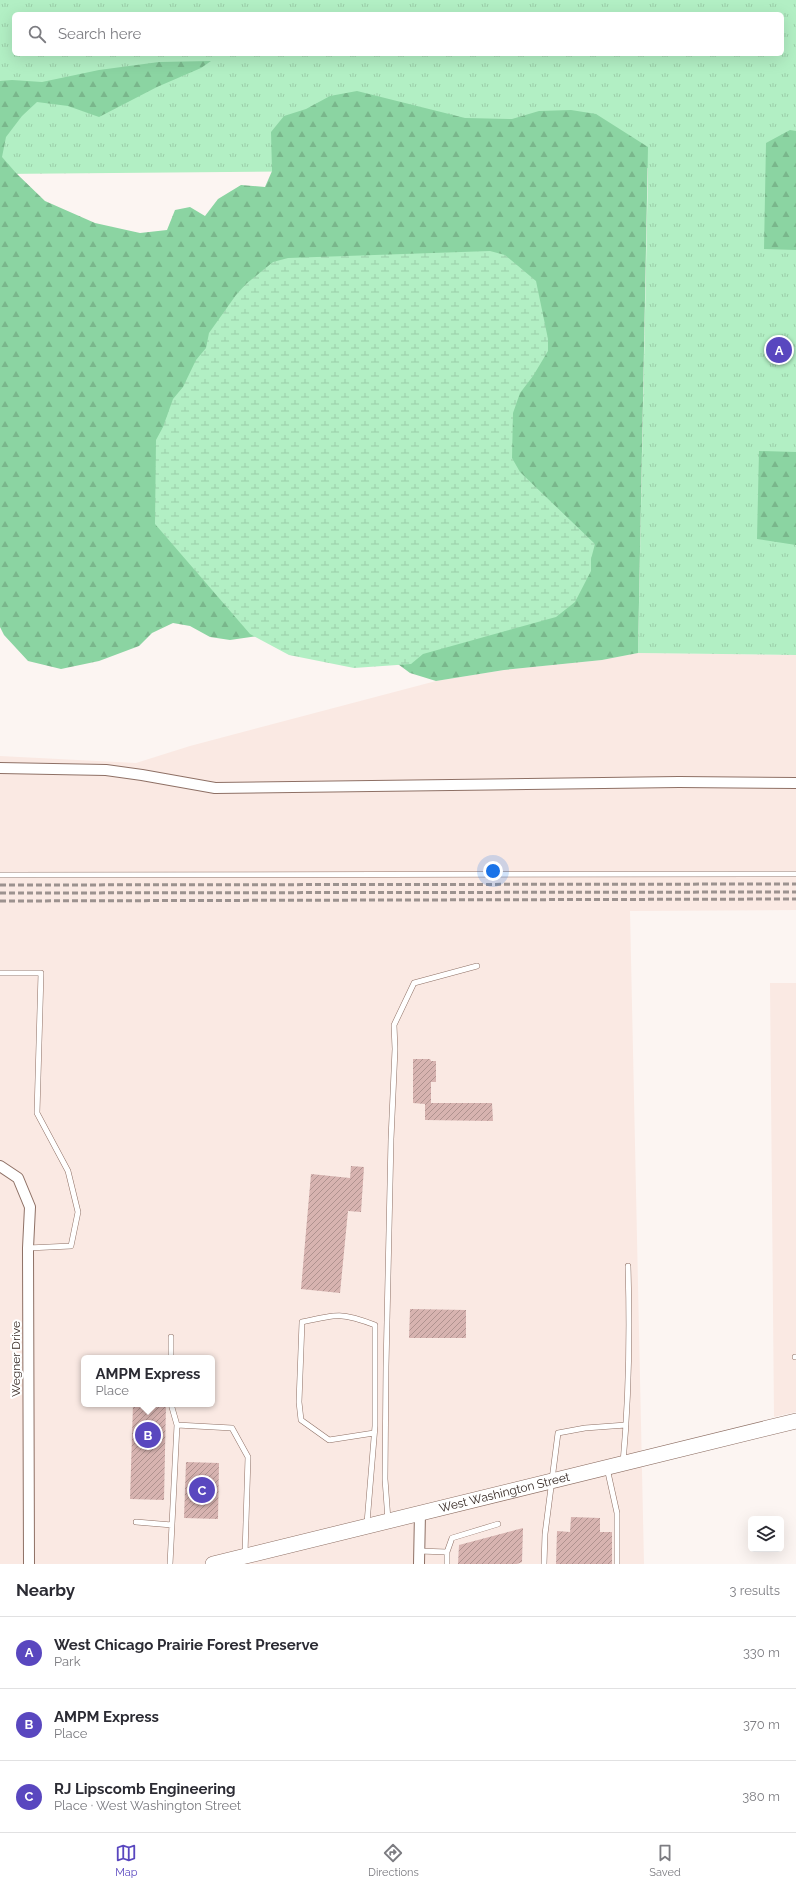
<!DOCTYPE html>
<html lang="en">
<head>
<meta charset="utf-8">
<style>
	:root { --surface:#fff; --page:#f7f7f7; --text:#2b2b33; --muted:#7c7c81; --line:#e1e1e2; --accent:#5947bf }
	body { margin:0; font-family:Raleway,sans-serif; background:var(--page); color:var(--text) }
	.controls { position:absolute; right:12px; bottom:12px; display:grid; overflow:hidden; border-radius:6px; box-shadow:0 4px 16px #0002 }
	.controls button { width:36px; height:36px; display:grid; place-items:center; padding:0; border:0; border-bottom:1px solid var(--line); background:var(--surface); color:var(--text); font:20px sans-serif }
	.you { position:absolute; left:493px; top:871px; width:14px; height:14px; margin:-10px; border:3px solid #fff; border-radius:50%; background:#1a73e8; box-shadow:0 0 0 6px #1a73e833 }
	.badge { display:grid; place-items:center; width:26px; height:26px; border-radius:50%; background:var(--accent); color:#fff; font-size:13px; font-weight:700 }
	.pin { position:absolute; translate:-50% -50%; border:2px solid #fff; box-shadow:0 1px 4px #0006 }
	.popup { position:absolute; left:81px; top:1355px; width:134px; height:52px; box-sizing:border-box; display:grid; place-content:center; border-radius:6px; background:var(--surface); filter:drop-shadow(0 1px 3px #0005); font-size:13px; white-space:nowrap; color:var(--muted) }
	.popup b { font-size:15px; color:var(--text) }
	.popup::after { content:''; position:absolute; left:50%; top:100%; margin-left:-8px; border:8px solid transparent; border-top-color:var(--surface) }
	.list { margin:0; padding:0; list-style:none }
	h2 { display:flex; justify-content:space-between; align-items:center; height:52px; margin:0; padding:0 16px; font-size:17px }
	h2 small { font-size:13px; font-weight:400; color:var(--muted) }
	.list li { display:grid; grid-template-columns:26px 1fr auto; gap:12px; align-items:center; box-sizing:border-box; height:72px; padding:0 16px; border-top:1px solid var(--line) }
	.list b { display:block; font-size:15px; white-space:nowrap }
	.list p { margin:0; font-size:13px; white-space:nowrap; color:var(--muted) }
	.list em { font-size:13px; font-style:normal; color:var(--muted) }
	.icon { flex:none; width:22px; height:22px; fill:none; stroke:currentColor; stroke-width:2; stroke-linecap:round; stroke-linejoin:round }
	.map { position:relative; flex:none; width:796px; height:1564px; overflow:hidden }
	.search { position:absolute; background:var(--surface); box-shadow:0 4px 16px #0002; left:12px; right:12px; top:12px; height:44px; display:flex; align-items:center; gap:10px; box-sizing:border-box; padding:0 14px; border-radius:6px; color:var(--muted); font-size:15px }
	.sheet { height:268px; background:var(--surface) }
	nav { display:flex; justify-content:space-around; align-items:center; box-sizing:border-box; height:56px; border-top:1px solid var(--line); background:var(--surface); font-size:11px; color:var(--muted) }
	nav a { display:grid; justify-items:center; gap:2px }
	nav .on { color:var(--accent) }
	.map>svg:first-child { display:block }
</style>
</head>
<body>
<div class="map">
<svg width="796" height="1564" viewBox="0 0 796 1564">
	<defs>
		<pattern id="grass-tufts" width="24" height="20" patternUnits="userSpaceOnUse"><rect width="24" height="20" fill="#b2efc4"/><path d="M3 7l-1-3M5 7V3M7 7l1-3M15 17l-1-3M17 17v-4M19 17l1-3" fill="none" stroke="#9acda8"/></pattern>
		<pattern id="forest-firs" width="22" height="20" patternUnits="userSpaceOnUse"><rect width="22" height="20" fill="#8bd4a2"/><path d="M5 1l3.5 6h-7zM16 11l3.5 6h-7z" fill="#79b68b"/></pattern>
		<pattern id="wetland-marsh" width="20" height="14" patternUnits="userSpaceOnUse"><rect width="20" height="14" fill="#b2efc4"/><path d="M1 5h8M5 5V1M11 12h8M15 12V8" fill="none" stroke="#9acda8"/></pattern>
		<pattern id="building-hatch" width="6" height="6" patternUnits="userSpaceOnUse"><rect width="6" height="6" fill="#d7b3b0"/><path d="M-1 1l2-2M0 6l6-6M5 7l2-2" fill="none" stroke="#af928f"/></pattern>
	</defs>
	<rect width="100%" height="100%" fill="#fcf5f2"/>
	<!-- built -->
	<path fill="#fae9e3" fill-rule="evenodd" d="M638,653l158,2v255l-166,1 14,653h-644v-808l136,7 54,-17 246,-65 68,-11 98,-10zM84,1358h128v46h-128z
		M770,983h26v429l-22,5z"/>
	<!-- grass -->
	<path fill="url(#grass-tufts)" fill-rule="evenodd" d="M0,0h796v655l-158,-2 10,-485 -648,6zM14,14h768v40h-768z"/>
	<!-- forest -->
	<path fill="url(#forest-firs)" d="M211,61l-10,7 -44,19 -58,30 -31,-11 -31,-4 -15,14 -16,21 -4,20 14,16 29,28 50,22 45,10 27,-3 8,-20 15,-3 15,9 13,-17 23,-14 24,2 7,-16 -1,-39 13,-16 22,-7 24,-13 27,-5 108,27 47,1 27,-8 32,-1 25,4 52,33 -10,506 -36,7 -98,10 -68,11 -26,-8 -27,-20 -110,-19 -43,6 -20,-3 -20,-11 -17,-3 -21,10 -13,13 -40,15 -38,8 -33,-8 -24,-26 -4,-8v-546l12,-1 30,2 57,-12 60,-8z
		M790,130l6,1v119l-32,-1 2,-106z
		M759,451l37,1v93l-39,-6z"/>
	<!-- wetland -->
	<path fill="url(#wetland-marsh)" d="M490,251l15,4 31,26 12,58v12l-15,25 -13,17 -7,20 -1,45 8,14 75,72 -4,15v12l-16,31 -19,15 -133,37 -12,10 -57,4 -65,-13 -39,-21 -95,-110 1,-84 7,-13 10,-28 10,-12 13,-27 10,-12 3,-15 27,-38 10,-11 27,-22 15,-4z"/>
	<!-- building -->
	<path fill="url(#building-hatch)" d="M413,1059h17l1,2h5v21h-5v21h61l1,18 -68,-1v-16l-12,-1z
		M351,1166l13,1 -3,45 -13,-1 -8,82 -39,-4 10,-115 39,4z
		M410,1309l56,1v28h-57z
		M133,1404h33l-2,96 -34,-1z
		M186,1462l33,1 -1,56 -34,-1z
		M571,1517l29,1v14h12v32h-56l1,-33 13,1z
		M523,1528l-1,34 -5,2h-59l1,-19z"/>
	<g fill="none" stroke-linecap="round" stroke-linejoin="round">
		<!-- lane casing -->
		<g stroke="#8e7065" stroke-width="6">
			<path id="lane" d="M0,875l796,-1
				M0,973h41l-4,140 31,58 10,41 -7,34 -43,2
				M795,1357h1
				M171,1358v-21
				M171,1404l6,21
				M623,1463c6,-66 7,-131 5,-197
				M607,1468l10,45v51
				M388,1520l-3,-41 1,-112 5,-228 4,-90 -1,-24 20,-42 63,-17
				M136,1522l36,3
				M367,1523l8,-97v-101c-33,-13 -39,-11 -73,-3l-3,80 2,18 28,20 45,-7
				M419,1551l28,1v12
				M447,1552l5,-14 46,-14
				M170,1564l7,-139 55,3 16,29 -3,97
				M544,1564l1,-30 13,-101 27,-5 41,-3"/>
		</g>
		<!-- street casing -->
		<g stroke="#8e7065" stroke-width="12">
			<path id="street" d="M0,768l106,2 36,5 73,13 464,-6 117,1
				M0,1166l18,12 12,29 -2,41 1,316
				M419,1564l1,-51"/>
		</g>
		<!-- secondary casing -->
		<g stroke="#8e7065" stroke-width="16">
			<g id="secondary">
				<path id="s1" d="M213,1564l583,-143"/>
			</g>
		</g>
		<!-- lane -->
		<use href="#lane" stroke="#fff" stroke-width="5"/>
		<!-- street -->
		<use href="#street" stroke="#fff" stroke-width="10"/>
		<!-- secondary -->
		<use href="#secondary" stroke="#fff" stroke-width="15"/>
		<!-- rail -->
		<path stroke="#9c928f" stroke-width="3" stroke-dasharray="6 3" stroke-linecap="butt" d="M0,885l796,-1
			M0,893l796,-1
			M0,901l796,-2"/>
	</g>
	<g text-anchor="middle" stroke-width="4" stroke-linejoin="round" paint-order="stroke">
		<!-- street labels -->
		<g font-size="12" fill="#372a25" stroke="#fff">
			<text transform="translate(16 1359) rotate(-90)" y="4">Wegner Drive</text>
			<text dy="4" stroke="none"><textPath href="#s1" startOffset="300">West Washington Street</textPath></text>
		</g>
	</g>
</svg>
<div class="controls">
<button><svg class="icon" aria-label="layers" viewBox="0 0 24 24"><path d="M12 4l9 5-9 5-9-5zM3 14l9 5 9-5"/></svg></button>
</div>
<div class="you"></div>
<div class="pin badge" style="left:779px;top:350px">A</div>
<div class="pin badge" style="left:148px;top:1435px">B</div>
<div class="popup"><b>AMPM Express</b>Place</div>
<div class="pin badge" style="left:202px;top:1490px">C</div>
<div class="search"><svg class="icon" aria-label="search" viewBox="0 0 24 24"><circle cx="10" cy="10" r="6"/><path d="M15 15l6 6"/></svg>Search here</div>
</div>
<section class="sheet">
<h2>Nearby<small>3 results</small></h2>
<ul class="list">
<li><span class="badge">A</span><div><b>West Chicago Prairie Forest Preserve</b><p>Park</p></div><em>330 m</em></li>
<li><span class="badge">B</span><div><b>AMPM Express</b><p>Place</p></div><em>370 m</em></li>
<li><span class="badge">C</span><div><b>RJ Lipscomb Engineering</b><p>Place · West Washington Street</p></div><em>380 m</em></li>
</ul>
</section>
<nav>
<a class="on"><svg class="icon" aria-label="map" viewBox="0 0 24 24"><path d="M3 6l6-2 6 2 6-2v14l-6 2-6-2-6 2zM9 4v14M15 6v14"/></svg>Map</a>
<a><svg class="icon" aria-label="directions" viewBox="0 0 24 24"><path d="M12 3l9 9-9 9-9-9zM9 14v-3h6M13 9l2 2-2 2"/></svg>Directions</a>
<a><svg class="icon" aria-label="saved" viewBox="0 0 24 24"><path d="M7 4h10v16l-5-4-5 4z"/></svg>Saved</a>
</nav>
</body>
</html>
